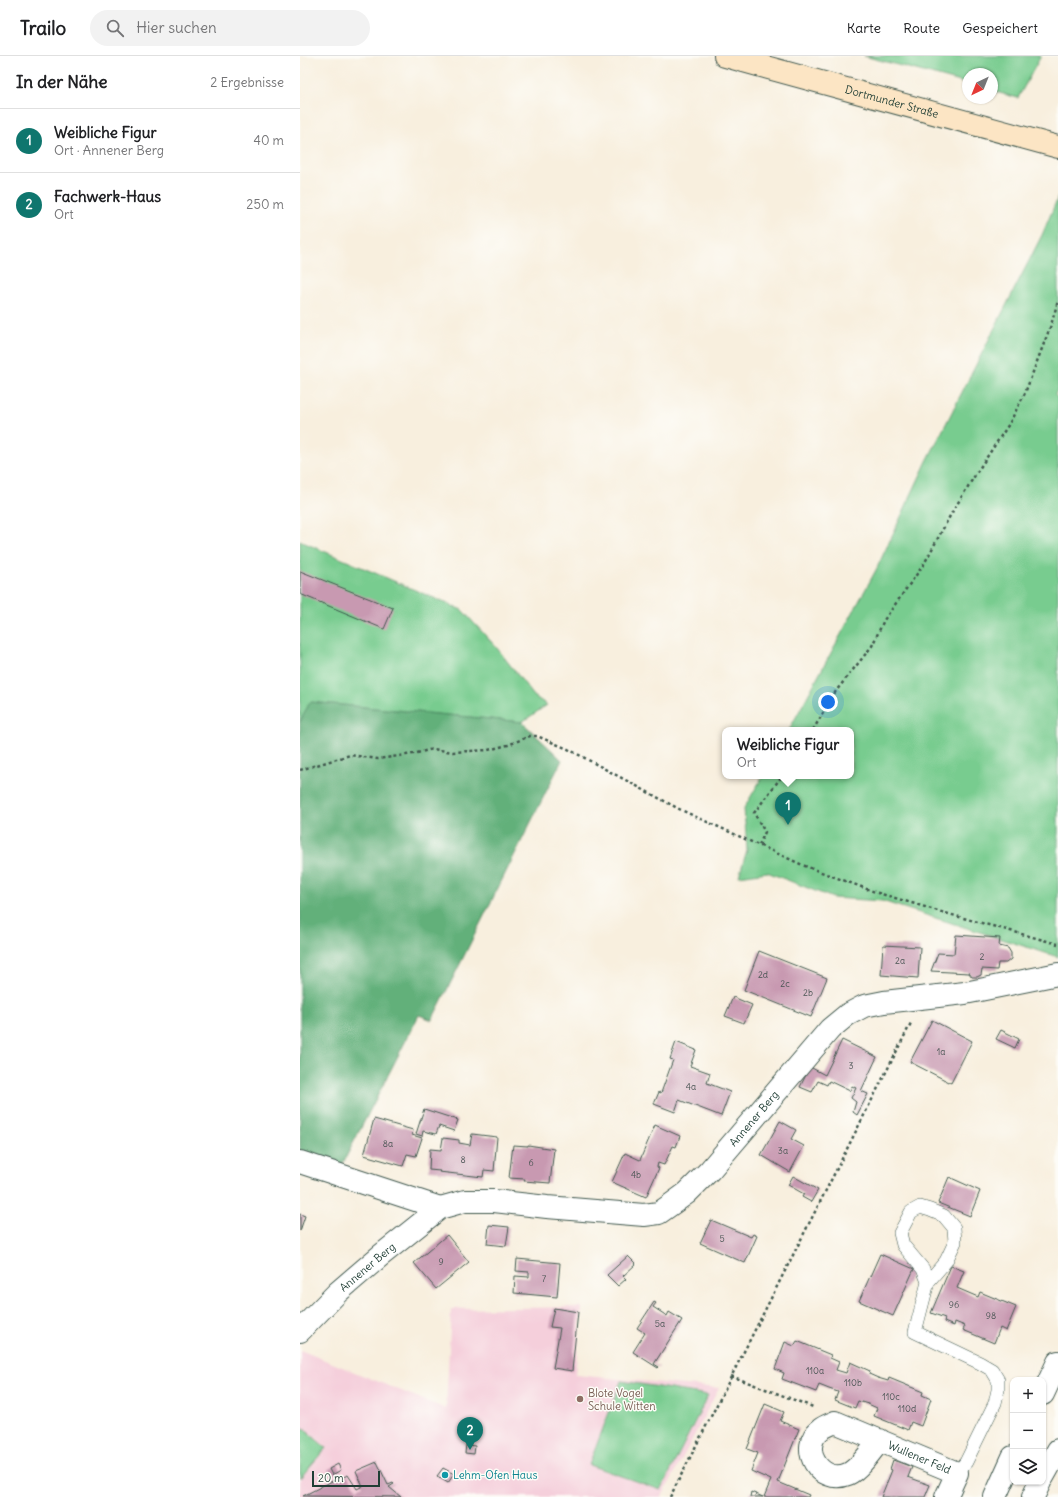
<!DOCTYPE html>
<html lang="de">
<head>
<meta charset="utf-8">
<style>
	:root { --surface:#fff; --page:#f2f2f2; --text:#202124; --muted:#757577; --line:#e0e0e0; --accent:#0f766e }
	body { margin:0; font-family:Delius,sans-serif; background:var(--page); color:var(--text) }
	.controls { position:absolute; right:12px; bottom:12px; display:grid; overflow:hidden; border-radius:8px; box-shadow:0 1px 3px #0004 }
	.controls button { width:36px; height:36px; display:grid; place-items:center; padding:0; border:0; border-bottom:1px solid var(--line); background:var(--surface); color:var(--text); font:20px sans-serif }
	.compass { position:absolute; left:662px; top:12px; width:36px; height:36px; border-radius:50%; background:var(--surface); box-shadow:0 1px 3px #0004; rotate:223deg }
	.scale { position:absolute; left:12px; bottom:10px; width:68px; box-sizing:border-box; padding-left:4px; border:2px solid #1f3d34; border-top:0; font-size:11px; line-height:14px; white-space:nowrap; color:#1f3d34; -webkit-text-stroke:3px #fdfcf7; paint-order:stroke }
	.you { position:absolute; left:528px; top:646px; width:14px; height:14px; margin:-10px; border:3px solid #fff; border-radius:50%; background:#1a73e8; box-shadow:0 0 0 6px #1a73e833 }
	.badge { display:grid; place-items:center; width:26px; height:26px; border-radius:50%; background:var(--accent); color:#fff; font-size:13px; font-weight:700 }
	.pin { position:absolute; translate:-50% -33px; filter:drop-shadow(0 1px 2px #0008) }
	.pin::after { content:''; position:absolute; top:21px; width:14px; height:12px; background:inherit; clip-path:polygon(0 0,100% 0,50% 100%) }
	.popup { position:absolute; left:422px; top:671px; width:132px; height:52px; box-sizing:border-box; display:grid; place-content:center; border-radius:8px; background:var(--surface); filter:drop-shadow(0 1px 3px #0005); font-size:13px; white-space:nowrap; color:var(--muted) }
	.popup b { font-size:15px; color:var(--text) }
	.popup::after { content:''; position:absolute; left:50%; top:100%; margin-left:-8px; border:8px solid transparent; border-top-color:var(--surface) }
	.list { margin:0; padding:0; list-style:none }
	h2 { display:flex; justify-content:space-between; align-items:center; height:52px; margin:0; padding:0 16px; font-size:17px }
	h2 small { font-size:13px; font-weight:400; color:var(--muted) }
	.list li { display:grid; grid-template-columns:26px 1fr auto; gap:12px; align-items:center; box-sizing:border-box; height:64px; padding:0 16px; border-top:1px solid var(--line) }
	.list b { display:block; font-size:15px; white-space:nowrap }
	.list p { margin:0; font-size:13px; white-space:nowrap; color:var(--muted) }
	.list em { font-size:13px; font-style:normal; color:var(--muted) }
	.icon { flex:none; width:22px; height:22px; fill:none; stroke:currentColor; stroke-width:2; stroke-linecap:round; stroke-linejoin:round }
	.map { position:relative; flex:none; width:758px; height:1441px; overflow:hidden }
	header { display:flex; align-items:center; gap:24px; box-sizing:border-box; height:56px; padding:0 20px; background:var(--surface); border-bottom:1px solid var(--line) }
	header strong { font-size:19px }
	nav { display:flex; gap:22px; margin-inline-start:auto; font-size:14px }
	.search { width:280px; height:36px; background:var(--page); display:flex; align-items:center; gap:10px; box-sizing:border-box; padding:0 14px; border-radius:22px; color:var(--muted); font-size:15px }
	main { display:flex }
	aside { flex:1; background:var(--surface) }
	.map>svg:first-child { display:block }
</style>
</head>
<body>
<header>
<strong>Trailo</strong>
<div class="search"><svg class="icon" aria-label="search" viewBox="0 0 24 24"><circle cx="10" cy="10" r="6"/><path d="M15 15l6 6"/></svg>Hier suchen</div>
<nav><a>Karte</a><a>Route</a><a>Gespeichert</a></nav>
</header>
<main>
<aside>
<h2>In der Nähe<small>2 Ergebnisse</small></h2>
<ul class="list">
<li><span class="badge">1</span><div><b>Weibliche Figur</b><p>Ort · Annener Berg</p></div><em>40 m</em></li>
<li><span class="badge">2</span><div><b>Fachwerk-Haus</b><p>Ort</p></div><em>250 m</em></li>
</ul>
</aside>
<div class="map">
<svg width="758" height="1441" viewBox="0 0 758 1441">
	<rect width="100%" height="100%" fill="#fdfcf7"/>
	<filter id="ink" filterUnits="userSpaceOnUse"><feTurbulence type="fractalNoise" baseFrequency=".025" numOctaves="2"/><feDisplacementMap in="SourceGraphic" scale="8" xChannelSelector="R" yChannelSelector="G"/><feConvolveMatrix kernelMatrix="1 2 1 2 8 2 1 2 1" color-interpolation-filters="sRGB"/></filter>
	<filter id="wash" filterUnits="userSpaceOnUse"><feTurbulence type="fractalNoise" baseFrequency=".012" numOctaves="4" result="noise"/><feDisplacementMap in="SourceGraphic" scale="16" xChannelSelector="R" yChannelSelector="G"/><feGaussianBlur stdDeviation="0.9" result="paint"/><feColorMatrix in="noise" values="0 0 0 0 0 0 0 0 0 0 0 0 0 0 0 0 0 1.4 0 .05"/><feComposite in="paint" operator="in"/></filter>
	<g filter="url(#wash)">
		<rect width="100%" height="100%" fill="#f8efde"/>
		<!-- built -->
		<path fill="#f5cfdb" d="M282,1251l-7,68 144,13 -55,105 -3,4h-361v-147l146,59 5,-100z"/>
		<!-- green -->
		<path fill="#78cc8f" stroke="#4c8462" d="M564,0h177l-23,42 -26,-7v-17h-24v10z
			M758,141v191l-3,7 3,3v559l-176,-56 -49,-3 -66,-26 -28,4 8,-26 -3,-42 19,-32h88v-46h-62l87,-160 51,-109 115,-226z
			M0,485l162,69 35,38 37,48 13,9 -25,17 -211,-20 -11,20z
			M321,1325l87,14 -47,95 -72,-25z
			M0,1369l26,23 -26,30z"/>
		<!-- forest -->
		<path fill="#62b07a" stroke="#407657" d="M10,646l212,20 40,38 -130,260 -13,-5 -77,150 -42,-14v-429z"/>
		<g id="blocks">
			<!-- building -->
			<path fill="#c899b1" d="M0,515l93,37 -9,21 -84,-35z
				M656,879l44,3 -1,8 9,2 3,5v6l-5,4h-8l-1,7 -15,-1 -1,6 -4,2h-5l-3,-4 -38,-2 7,-18 16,1z
				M583,889l37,2 -2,31 -37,-3z
				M459,895l68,27 -16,39 -67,-27z
				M433,941l19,8 -8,18 -19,-7z
				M632,964l40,21 -21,42 -41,-21z
				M701,974l18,9 -4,9 -19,-9z
				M542,984l35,17 -16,34 7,3 -11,21 -4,-3 3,-10 -5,-4 5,-10 -4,-2 -2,5 -21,-10 -2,4 -9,-4 -6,11 -12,-5 10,-20 15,8z
				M376,986l20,8 -6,16 20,7 -3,10 23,9 -9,24 -42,-16 -4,12 -21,-8 5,-12 2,1 12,-33 -3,-1z
				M124,1053l34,11 -4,11 -15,-5 -3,8 -13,-3 -1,5 -6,-2z
				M74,1063l39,11 -1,5 10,3 -6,18 -9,-2 -4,12 -39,-11z
				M480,1065l16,9 -5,9 13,7 -14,26 -29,-17z
				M355,1069l25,11 -4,11 -3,-1 -9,19 -6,-2 -1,4 2,1 -13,29 -34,-15 13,-29 15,7z
				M172,1078l25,3 -3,34 -10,-1 -1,7 -44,-5 1,-1 -11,-1 1,-21 11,1 2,-12 16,2v3l11,2z
				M213,1089l15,1v-1l26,4 -4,34 -26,-2 1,-2 -16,-1z
				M493,1120l25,14 -7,12 -9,-5 2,-3 -16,-9z
				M649,1121l31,14 -10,25 -32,-13z
				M0,1158l5,2 -5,15z
				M411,1164l40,17 2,-3 4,2 -12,27 -45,-20z
				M189,1169l20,2 -3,19 -19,-2z
				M147,1179l22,27 -33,27 -22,-26z
				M580,1198l34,15 -21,47 -34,-15z
				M328,1200l8,8 -13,12 3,3 -8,7 -11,-11z
				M217,1203l43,4 -3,34 -43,-4 1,-17 14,1v-5l-13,-1z
				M651,1210l13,5 -7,17 21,9 2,-5 36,15 -10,24 -6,-3 -6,15 -31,-13 2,-4 -10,-4 -1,4 -10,-4 1,-4 -14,-5z
				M354,1246l2,1 -3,4 14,9 2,-4 13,8 -28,44 5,3 -1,1 -25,-16 12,-19 -8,-5z
				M254,1252l24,4 -6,59 -19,-3 7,-40 -10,-1z
				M497,1285l34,14 -1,3 9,4 -3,8 10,3 4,-11 20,9 -1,3 9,4 10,3 1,-3 34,14 -1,3 9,4 -10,27 -10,-4 -3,8 -34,-14 3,-8 -9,-4 -10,-3 -3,7 -20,-8 3,-8 -9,-3 -10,-4 -3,7 -34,-13 2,-6 -9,-4 10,-27 9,4z
				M465,1348l19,8 -4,9 19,8 -21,53 31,13 -1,2h-44l7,-17 -20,-9 7,-18 -11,-4z
				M166,1389l9,1 -1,8 -9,-1z
				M593,1404l19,7 -4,10 22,8 -5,12h-44l11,-27 -2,-1z
				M77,1406l11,23 5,-2 1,1 -5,3 12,10 -98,-1 37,-19 1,1 7,-3 9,14 6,-3 -7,-15z
				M38,1408l3,6 -9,5 -3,-6z
				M143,1412l11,6 -6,9 -11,-7z
				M451,1436l12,5h-13z"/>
		</g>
	</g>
	<g filter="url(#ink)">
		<use href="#blocks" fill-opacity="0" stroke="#40584e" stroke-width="1"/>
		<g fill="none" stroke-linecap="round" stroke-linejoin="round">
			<!-- service casing -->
			<g stroke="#40584e" stroke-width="14">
				<path id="service" d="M628,1226l-5,-13 -20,-24 -3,-12 11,-21 9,-5 10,3 14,6 10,12 1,14 -9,19 -18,21 -13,50 65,31 12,7 6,10v10l-3,13 -29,59 -9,11"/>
			</g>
			<!-- minor casing -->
			<g stroke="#40584e" stroke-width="24">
				<g id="minor">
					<path d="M0,1106l140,46"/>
					<path id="s1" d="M0,1275l38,-39 42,-36 60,-48 25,-7h29l53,6 97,8 15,-2 10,-7 18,-13 23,-23 120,-141 17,-14 17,-9 20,-4 81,-9 93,-19"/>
					<path d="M743,1338l15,-32"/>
					<path id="s2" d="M580,1384c-8,10 -21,29 -32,34 -28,12 -51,-27 -27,-45 4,-3 10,-5 14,-7l122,51 -11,24"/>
					<path d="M743,1421l15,-27"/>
					<path d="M695,1441l18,-40"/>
					<path d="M733,1441l7,-15"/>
				</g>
			</g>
			<!-- secondary casing -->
			<g stroke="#40584e" stroke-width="24">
				<g id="secondary">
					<path id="s3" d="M425,0l333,91"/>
				</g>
			</g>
			<!-- path -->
			<path stroke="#40584e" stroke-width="2.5" stroke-dasharray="3 3" stroke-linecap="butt" d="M513,674l23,-39 36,-45 12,-26 40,-56 27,-50 26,-42 32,-48 16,-31 26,-68 7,-24
				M0,714l50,-15 28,4 35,-5 20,-5 20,3 35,-2 20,-5 22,-9h7l31,13 113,61 124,56 70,26 70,21 113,31
				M459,789l6,-13 -11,-19 28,-37
				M431,1320l82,31
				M370,1441l242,-476"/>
			<!-- service -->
			<use href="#service" stroke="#fff" stroke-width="13"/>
			<!-- minor -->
			<use href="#minor" stroke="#fff" stroke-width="22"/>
			<!-- secondary -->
			<use href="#secondary" stroke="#fce5c4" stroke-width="22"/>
		</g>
	</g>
	<!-- markers -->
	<circle fill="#8d6e63" stroke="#fdfcf7" stroke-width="1.5" cx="280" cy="1343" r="4"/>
	<circle fill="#0f9aa8" stroke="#fdfcf7" stroke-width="1.5" cx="145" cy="1419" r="4"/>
	<g text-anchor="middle" stroke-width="3" stroke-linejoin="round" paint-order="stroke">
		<!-- number labels -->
		<g font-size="9" fill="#495453">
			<text x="682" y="904">2</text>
			<text x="600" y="908">2a</text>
			<text x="463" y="922">2d</text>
			<text x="485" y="931">2c</text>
			<text x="508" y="940">2b</text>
			<text x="641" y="999">1a</text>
			<text x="551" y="1013">3</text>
			<text x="391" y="1034">4a</text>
			<text x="88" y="1091">8a</text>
			<text x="483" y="1098">3a</text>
			<text x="163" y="1107">8</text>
			<text x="231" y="1110">6</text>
			<text x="336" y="1122">4b</text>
			<text x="422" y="1186">5</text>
			<text x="141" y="1209">9</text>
			<text x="244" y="1226">7</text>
			<text x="654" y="1252">96</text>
			<text x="691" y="1263">98</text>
			<text x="360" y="1271">5a</text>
			<text x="515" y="1318">110a</text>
			<text x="553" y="1330">110b</text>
			<text x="591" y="1344">110c</text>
			<text x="607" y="1356">110d</text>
		</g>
		<!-- street labels -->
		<g font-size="11" fill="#1f3d34" stroke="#fdfcf7">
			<text dy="4" stroke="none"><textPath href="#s3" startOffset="173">Dortmunder Straße</textPath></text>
			<text dy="4" stroke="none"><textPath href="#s1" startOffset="542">Annener Berg</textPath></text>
			<text dy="4" stroke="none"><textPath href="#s1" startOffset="93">Annener Berg</textPath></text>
			<text dy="4" stroke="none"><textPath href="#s2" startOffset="230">Wullener Feld</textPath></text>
		</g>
		<!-- education labels -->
		<g font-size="11" fill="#785e54" stroke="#fdfcf7" text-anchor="start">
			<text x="288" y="1341">Blote Vogel<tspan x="288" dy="13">Schule Witten</tspan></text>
		</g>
		<!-- culture labels -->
		<g font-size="11" fill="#0d838f" stroke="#fdfcf7" text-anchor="start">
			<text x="153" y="1423">Lehm-Ofen Haus</text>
		</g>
	</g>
</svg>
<div class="controls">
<button>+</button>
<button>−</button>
<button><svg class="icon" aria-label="layers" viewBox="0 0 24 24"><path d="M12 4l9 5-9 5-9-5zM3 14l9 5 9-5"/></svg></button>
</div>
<svg class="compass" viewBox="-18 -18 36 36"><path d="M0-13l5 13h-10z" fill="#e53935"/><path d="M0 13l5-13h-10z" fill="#757577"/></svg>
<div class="scale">20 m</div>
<div class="you"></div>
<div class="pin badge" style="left:488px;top:769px">1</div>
<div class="popup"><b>Weibliche Figur</b>Ort</div>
<div class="pin badge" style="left:170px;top:1394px">2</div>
</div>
</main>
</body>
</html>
